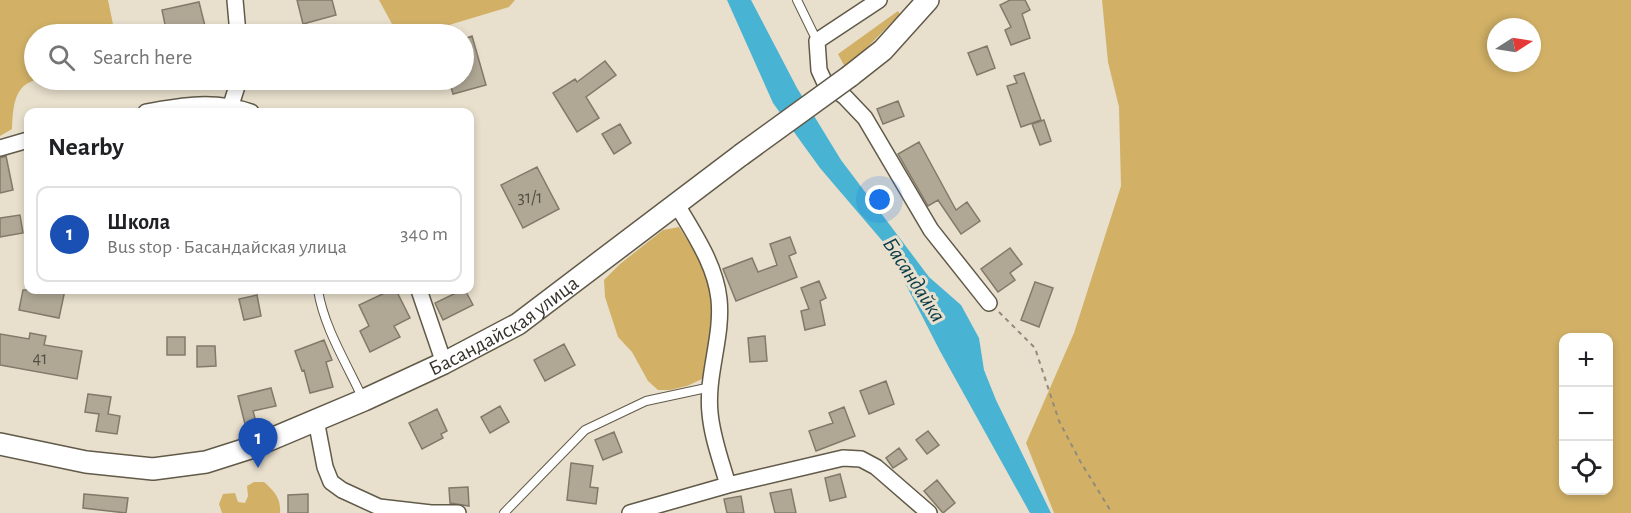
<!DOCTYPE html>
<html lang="en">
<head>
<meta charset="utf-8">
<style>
	:root { --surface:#fff; --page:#f6f6f6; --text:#202124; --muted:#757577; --line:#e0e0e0; --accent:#0f766e }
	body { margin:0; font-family:"Alegreya Sans",sans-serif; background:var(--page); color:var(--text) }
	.controls { position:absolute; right:18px; bottom:18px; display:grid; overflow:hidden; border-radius:12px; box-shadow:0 3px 9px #0003 }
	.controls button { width:54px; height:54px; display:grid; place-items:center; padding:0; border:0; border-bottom:2px solid var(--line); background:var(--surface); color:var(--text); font:30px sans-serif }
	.compass { position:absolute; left:1487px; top:18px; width:54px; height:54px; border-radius:50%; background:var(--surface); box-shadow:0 3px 9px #0003; rotate:78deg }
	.you { position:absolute; left:880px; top:200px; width:21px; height:21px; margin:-15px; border:4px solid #fff; border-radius:50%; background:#1a73e8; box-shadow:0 0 0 9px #1a73e833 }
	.badge { display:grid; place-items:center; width:39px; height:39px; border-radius:50%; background:var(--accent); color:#fff; font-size:20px; font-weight:700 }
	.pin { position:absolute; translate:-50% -50px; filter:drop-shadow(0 2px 3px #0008) }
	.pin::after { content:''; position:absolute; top:32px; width:21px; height:18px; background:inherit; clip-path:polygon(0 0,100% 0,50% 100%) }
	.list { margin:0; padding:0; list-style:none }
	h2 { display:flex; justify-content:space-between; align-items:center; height:78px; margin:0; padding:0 24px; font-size:26px }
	h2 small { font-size:20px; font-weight:400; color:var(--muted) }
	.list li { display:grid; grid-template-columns:39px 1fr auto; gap:18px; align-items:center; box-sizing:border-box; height:96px; margin:0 12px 12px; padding:0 12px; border:2px solid var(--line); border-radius:12px }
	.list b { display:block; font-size:22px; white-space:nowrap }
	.list p { margin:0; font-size:20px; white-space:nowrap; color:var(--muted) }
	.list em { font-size:20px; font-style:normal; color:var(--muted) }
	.icon { flex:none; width:33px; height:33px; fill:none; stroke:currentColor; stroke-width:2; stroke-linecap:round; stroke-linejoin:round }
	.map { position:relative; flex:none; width:1631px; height:513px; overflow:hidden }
	.search { position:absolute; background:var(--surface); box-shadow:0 3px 9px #0003; left:24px; top:24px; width:450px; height:66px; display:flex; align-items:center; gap:15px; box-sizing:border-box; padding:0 21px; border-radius:33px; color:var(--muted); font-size:22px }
	.panel { position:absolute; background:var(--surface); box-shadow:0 3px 9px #0003; left:24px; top:108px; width:450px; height:186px; border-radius:12px }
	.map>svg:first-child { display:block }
</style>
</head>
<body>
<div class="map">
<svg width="1631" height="513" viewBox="0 0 1631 513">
	<rect width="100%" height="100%" fill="#e8dfcc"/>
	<!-- green -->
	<path fill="#d2b167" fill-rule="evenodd" d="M0,0h108l7,34h-81v46h2c-23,5 -23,30 -24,49l-12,7z
		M379,0h136l-6,7 -90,27h-18l-9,-10z
		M1102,0h529v513h-577l-28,-70 48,-110 47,-147 -2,-79 -11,-45zM1496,27h36v36h-36zM1564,338h44v152h-44z
		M898,11l2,3 -54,55 -8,-15z
		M679,227l19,30 14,32v80l-10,10 -15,7 -17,4h-12l-10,-9 -16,-29 -14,-15 -13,-40 -1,-17 16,-16 43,-34z
		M254,482h10c11,10 17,16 16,31h-58l-3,-9 4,-10 12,-1 3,9 7,1 3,-7 -1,-10z"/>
	<!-- water -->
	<path fill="#48b3d2" d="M727,0h24l46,88 44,72 88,117 32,28 18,33 5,32 12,30 55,113h-21l-90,-162 -55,-107 -65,-76 -47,-65z"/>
	<!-- building -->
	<path fill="#b0a895" stroke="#827a69" stroke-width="1.5" d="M297,0h35l4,15 -33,9z
		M1010,0h15l5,10 -8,4 8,24 -19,7 -6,-15 6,-3 -11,-22z
		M199,2l8,32h-40l-5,-24z
		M472,36l14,49 -33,9 -4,-14h15v-41z
		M987,46l8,22 -18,7 -9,-22z
		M605,61l11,14 -30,22 13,21 -22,14 -24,-39 22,-14 2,3z
		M1024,73l17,47 -20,7 -14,-41 10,-3 -3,-7z
		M898,101l6,15 -21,8 -6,-15z
		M1044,120l7,21 -11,4 -8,-21z
		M620,124l11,19 -17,11 -12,-20z
		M919,142l37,68 11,-8 13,19 -19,13 -23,-34 -10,6 -30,-52z
		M6,156l7,34 -13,3v-35z
		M537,167l22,42 -36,19 -22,-43z
		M20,215l3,18 -23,4v-19z
		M790,237l6,16 -7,3 8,21 -61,24 -13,-32 29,-11 6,14 19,-7 -7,-21z
		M1010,248l12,16 -12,9 5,7 -17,12 -17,-23z
		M819,281l7,17 -6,3 5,24 -20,5 -4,-19 8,-2 -8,-21z
		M1035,282l18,6 -14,39 -18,-7z
		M23,290h42l-6,28 -40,-8z
		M391,290h5l14,28 -16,8 6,11 -30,15 -10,-21 9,-5 -10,-21z
		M462,290h3l8,15 -30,15 -8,-17z
		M257,295l4,21 -17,4 -5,-21z
		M30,333l16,3 -2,9 38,6 -5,28 -77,-14v-31l29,5z
		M765,336l2,25 -17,1 -2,-24z
		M167,337h18v18h-18z
		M324,340l8,20 -6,2 7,25 -23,6 -6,-23 -2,1 -7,-20z
		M564,344l11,21 -30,16 -11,-21z
		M197,346h18l1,20 -19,1z
		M886,381l8,23 -25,10 -9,-23z
		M271,388l5,18 -23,5 5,18 -11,3 -9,-36z
		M88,394l23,3 -3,17 12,2 -3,18 -21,-3 3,-17 -14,-2z
		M500,406l9,16 -19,11 -9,-16z
		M844,407l11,29 -39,15 -7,-20 24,-8 -4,-10z
		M437,409l10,22 -6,3 2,4 -21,11 -13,-26z
		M928,431l11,14 -12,9 -11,-14z
		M614,432l8,20 -19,8 -8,-20z
		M899,448l8,11 -14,9 -7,-10z
		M571,463l22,3 -3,21 8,1 -2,16 -29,-4z
		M840,474l6,23 -16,4 -5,-23z
		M937,480l18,23 -12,10 -19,-22z
		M468,487l1,19 -19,-3 -1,-15z
		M791,489l5,24h-21l-5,-20z
		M84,494l44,4 -2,15 -43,-5z
		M308,494v19h-20v-18z
		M741,496l3,17h-17l-3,-14z"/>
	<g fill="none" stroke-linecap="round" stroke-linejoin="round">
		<!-- lane casing -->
		<g stroke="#615a49" stroke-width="10">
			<path id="lane" d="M797,0l20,41
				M318,290c6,38 29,74 45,109
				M504,513l81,-83 61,-29 65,-14"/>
		</g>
		<!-- street casing -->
		<g stroke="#615a49" stroke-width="18">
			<path id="street" d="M235,0l3,34
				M879,0l-62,41 2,29 5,11 21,16 20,21 66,112 58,73
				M231,105l8,-25
				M146,112c37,-7 69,-12 105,0
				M0,148l28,-8
				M676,203c17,30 39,60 43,96 4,38 -13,76 -9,114 2,24 11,48 18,72
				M419,290l25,73
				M316,420l9,47 6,15 11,8 37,17 52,6h27
				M630,513l98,-28 115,-27 18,1 15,8 53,46"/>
		</g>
		<!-- secondary casing -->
		<g stroke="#615a49" stroke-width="24">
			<g id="secondary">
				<path d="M850,76l33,-26 45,-50"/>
				<path id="s1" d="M0,444l86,18 67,7 53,-7 44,-14 114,-48 80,-37 74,-39 223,-169"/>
			</g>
		</g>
		<!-- path -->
		<path stroke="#918a7d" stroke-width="2" stroke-dasharray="4.5 4.5" stroke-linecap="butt" d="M999,312l36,36 24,73 21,40 32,52"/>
		<!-- lane -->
		<use href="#lane" stroke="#fff" stroke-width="8"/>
		<!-- street -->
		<use href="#street" stroke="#fff" stroke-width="15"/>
		<!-- secondary -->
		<use href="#secondary" stroke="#fff" stroke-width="21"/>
		<!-- secondary-bridge casing -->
		<g stroke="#615a49" stroke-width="24" stroke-linecap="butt">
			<path id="secondary-bridge" d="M741,155l109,-79"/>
		</g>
		<!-- secondary-bridge -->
		<use href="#secondary-bridge" stroke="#fff" stroke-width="21"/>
	</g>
	<g text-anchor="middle" stroke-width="6" stroke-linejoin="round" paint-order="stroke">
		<!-- number labels -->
		<g font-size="18" fill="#545046">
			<text x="530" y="203">31/1</text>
			<text x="40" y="364">41</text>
		</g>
		<!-- street labels -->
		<g font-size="21" fill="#36322b" stroke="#e8dfcc">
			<text dy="7" stroke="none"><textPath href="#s1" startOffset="537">Басандайская улица</textPath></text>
		</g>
		<!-- water labels -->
		<g font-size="22" font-style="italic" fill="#073a47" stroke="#e8dfcc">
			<text transform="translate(915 279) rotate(57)" y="8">Басандайка</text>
		</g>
	</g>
</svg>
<div class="controls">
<button>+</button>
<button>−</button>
<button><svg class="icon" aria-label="locate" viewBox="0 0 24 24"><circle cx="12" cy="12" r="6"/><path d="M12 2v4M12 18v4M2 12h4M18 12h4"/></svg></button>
</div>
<svg class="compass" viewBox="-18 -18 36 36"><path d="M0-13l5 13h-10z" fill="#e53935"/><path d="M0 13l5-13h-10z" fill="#757577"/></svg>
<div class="you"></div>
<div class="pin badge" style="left:258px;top:468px;background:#1a4fb4">1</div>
<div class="search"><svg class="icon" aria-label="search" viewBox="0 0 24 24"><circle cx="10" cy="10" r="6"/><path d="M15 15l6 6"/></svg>Search here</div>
<section class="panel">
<h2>Nearby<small></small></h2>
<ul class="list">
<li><span class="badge" style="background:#1a4fb4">1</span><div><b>Школа</b><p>Bus stop · Басандайская улица</p></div><em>340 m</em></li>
</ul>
</section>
</div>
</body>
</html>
